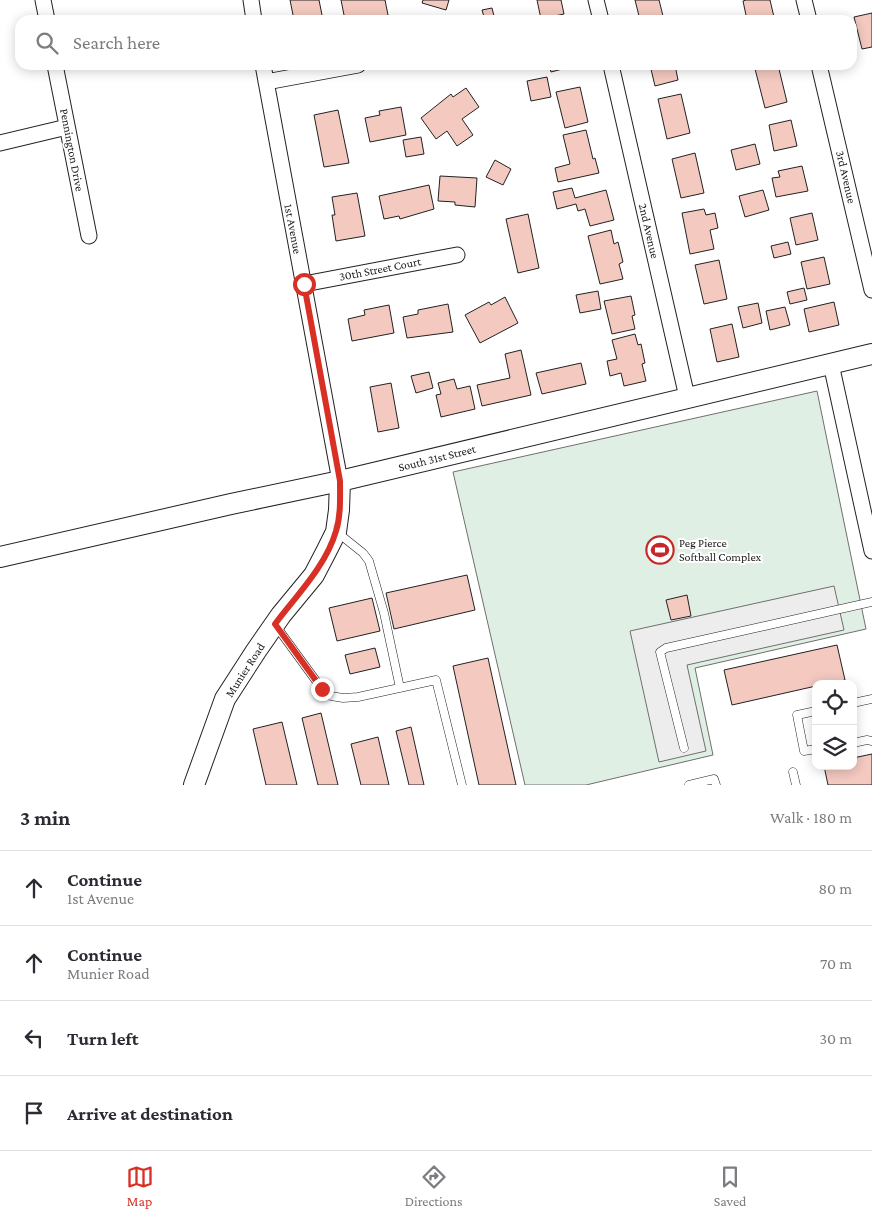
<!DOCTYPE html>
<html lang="en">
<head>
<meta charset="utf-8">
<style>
	:root { --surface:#fff; --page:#f7f7f7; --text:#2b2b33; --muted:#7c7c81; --line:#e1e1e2; --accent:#d93025 }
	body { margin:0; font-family:"Crimson Pro",serif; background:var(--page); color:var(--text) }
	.controls { position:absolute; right:15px; bottom:15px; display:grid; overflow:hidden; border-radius:10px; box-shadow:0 2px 12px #0003 }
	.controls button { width:45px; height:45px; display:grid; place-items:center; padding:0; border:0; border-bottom:1px solid var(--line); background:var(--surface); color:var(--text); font:25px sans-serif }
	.stop { position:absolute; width:15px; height:15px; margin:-11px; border:4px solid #d93025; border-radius:50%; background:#fff }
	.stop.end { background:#d93025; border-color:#fff; box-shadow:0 1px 5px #0008 }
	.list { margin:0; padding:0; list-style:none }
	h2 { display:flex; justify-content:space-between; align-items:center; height:65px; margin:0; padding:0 20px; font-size:21px }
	h2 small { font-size:16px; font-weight:400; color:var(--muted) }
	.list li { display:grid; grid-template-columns:32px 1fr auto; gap:15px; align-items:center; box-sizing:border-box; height:75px; padding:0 20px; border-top:1px solid var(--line) }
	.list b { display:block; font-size:19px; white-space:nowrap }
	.list p { margin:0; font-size:16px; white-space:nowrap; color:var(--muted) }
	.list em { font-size:16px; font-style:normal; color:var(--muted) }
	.icon { flex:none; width:28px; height:28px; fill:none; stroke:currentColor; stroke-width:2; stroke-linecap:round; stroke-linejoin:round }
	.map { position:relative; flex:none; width:872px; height:785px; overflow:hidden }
	.search { position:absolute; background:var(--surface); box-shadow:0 2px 12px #0003; left:15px; right:15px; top:15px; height:55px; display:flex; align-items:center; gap:12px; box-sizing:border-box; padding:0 18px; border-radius:15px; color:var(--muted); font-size:19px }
	.sheet { height:365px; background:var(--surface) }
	nav { display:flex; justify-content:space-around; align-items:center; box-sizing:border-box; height:70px; border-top:1px solid var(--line); background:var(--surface); font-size:14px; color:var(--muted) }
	nav a { display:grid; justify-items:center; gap:2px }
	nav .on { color:var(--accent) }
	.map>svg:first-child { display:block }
</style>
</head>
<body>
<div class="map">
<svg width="872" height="785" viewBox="0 0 872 785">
	<rect width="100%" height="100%" fill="#fff"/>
	<!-- green -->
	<path fill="#e0efe3" stroke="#6f6f6f" d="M817,391l49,238 -171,39 18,87 -127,30h-61l-72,-313z"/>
	<!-- parking -->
	<path fill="#ededed" stroke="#6f6f6f" d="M834,586l10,44 -157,35 19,86 -47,11 -29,-131z"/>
	<!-- building -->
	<path fill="#f3c9c0" stroke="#222" d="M290,0h29l4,20h-29z
		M341,0h44l4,20h-44z
		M423,0h26l-3,10 -24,-7z
		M537,0h24l3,14 -23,5z
		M635,0h24l5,20h-24z
		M746,0h24l4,17 -14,3h-13l-4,-19z
		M492,8l3,12h-27l16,-3 -2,-7z
		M872,13v34l-10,2 -8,-32z
		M549,65h25v1l-23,6z
		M650,65h25l3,15 -23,6z
		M754,65h24l9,37 -22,6z
		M547,77l4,20 -20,4 -4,-20z
		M580,87l8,35 -23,6 -9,-36z
		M466,88l13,19 -17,12 11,16 -16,11 -10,-15 -11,8 -15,-21 30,-24 2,3z
		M681,94l9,39 -23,6 -9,-40z
		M401,107l5,28 -36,7 -5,-24 15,-3 -1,-4z
		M338,110l11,53 -25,4 -10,-52z
		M791,120l6,26 -23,5 -5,-26z
		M586,130l7,29 2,-1 4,15 -41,9 -3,-14 15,-4 -7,-29z
		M421,137l3,17 -18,3 -3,-17z
		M755,144l5,20 -24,6 -5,-20z
		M695,153l9,40 -23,5 -9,-39z
		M495,160l16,9 -8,16 -17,-8z
		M802,166l6,25 -32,6 -4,-19 8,-1 -2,-6z
		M440,176l37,2 -2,29 -20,-2v-3l-17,-1z
		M429,185l5,24 -34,10 -1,-3 -15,3 -5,-23z
		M572,188l3,10 31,-8 8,30 -24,6 -5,-17 -7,2 -2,-7 -19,5 -4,-17z
		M763,190l6,20 -24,7 -6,-21z
		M357,193l8,43 -29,5 -4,-26h3l-3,-18z
		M704,209l2,6 9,-2 3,15 -8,2 4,19 -24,5 -8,-41z
		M812,213l6,27 -22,5 -6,-27z
		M528,214l11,54 -21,5 -12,-54z
		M611,230l3,14 4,-2 5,20 -4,2 4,15 -23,5 -12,-48z
		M788,242l3,12 -17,4 -3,-12z
		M824,257l6,27 -23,5 -6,-27z
		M719,260l8,39 -23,5 -9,-39z
		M804,288l3,12 -17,4 -3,-12z
		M598,291l3,18 -21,4 -4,-18z
		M631,296l4,19 -3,1 3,13 -23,5 -8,-33z
		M505,297l13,26 -38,20 -15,-28 24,-13 2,3z
		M834,302l5,23 -30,7 -5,-23z
		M758,303l4,20 -19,5 -5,-21z
		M448,304l5,28 -46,6 -4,-21 15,-3v-4z
		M389,305l5,28 -42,8 -4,-22 17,-4 -1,-5z
		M785,307l5,18 -20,5 -4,-19z
		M732,324l7,33 -22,5 -7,-33z
		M635,334l3,11 3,-1 4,19 -3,1 4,17 -22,5 -3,-13 -11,3 -3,-15 10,-2 -5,-19z
		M521,350l10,45 -49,11 -5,-21 33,-7 -5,-24z
		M581,363l5,21 -44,10 -6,-21z
		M429,372l4,16 -17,5 -5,-17z
		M454,379l3,10 13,-3 5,23 -34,8 -5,-22 5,-1 -3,-11z
		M391,383l8,45 -21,4 -8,-45z
		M467,575l8,35 -81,19 -8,-36z
		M687,595l4,21 -20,4 -5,-20z
		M372,598l8,33 -43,10 -8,-33z
		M837,645l8,35 -19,4h-10v2l-84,19 -8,-35z
		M375,648l5,19 -30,7 -5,-19z
		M488,658l28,127h-37l-26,-119z
		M321,713l17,72h-20l-16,-67z
		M282,722l15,63h-31l-13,-56z
		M411,727l13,58h-15l-13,-54z
		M378,737l11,48h-28l-10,-41z
		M872,754v31h-44l-4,-19h29v-8z"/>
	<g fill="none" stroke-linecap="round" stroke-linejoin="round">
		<!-- lane casing -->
		<g stroke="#222" stroke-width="9">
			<path id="lane" d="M338,533l25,20 6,8 15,52 16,75
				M276,626l46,63 9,7 12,2 15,-1 78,-17 26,105
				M853,703l19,-4
				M816,711l-19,4 7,36 12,-2
				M853,743l14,-3 5,1
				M684,748l-24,-96 6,-4 206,-46
				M793,772l3,13
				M689,785l25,-6 2,6"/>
		</g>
		<!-- street casing -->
		<g stroke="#222" stroke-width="17">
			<path id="street" d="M43,0l4,20
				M251,0l3,20
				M596,0l5,20
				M804,0l5,20
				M55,65l34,171
				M263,65l77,416
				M611,65l76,332
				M819,65l53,225
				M266,82l92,-17
				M0,143l67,-16
				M304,284l153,-29
				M831,364l41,187"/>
		</g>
		<!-- secondary casing -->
		<g stroke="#222" stroke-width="22">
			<path id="secondary" d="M0,557l231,-53 109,-23 532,-127
				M194,785l31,-86 31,-48 25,-36 33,-40 13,-25 9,-18 3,-22 1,-29"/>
		</g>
		<!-- lane -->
		<use href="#lane" stroke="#fff" stroke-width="8"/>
		<!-- street -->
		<use href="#street" stroke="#fff" stroke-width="15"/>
		<!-- secondary -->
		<use href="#secondary" stroke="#fff" stroke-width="20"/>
	</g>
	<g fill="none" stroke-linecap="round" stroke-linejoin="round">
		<!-- route -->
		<path stroke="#d93025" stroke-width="6" d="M304,284l36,197c0,17 1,34 -4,50 -10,35 -40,65 -61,93l47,65"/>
	</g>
	<!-- icons -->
	<defs>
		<g id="stadium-ring" transform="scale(1.4375)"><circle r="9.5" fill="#fff" stroke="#c62828" stroke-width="1.5"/><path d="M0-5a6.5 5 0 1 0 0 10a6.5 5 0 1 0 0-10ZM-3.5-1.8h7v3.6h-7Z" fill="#c62828"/></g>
	</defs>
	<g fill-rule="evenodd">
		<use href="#stadium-ring" x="660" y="550"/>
	</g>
	<g text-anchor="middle" stroke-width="4" stroke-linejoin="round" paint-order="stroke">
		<!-- street labels -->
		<g font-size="12" fill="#222" stroke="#fff">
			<text transform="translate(72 150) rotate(79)" y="4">Pennington Drive</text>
			<text transform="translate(846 177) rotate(77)" y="4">3rd Avenue</text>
			<text transform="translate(293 229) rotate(79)" y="4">1st Avenue</text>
			<text transform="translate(649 231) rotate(77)" y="4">2nd Avenue</text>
			<text transform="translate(380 269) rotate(-11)" y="4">30th Street Court</text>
			<text transform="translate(437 458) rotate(-14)" y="4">South 31st Street</text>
			<text transform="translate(245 670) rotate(-57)" y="4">Munier Road</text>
		</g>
		<!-- poi labels -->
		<g font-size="12" fill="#222" stroke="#fff" text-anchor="start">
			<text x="679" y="547">Peg Pierce<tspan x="679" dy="14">Softball Complex</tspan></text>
		</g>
	</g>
</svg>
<div class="controls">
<button><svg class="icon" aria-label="locate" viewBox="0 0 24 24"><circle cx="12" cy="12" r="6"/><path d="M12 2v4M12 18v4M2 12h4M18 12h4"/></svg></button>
<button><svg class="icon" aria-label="layers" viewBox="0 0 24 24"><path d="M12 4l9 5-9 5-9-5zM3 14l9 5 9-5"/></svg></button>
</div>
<div class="stop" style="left:304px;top:284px"></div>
<div class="stop end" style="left:322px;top:689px"></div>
<div class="search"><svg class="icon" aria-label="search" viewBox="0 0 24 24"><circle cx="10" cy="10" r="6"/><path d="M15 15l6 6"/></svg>Search here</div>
</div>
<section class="sheet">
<h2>3 min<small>Walk · 180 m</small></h2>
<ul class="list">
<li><svg class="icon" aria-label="ahead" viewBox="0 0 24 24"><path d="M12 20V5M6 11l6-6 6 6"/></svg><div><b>Continue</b><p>1st Avenue</p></div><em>80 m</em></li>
<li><svg class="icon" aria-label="ahead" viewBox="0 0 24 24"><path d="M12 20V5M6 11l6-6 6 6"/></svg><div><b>Continue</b><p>Munier Road</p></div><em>70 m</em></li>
<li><svg class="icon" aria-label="left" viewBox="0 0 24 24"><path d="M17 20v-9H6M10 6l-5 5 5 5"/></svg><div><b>Turn left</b></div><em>30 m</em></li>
<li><svg class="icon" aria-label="arrive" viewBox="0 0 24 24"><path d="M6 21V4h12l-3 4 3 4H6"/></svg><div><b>Arrive at destination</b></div></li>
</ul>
</section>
<nav>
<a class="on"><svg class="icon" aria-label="map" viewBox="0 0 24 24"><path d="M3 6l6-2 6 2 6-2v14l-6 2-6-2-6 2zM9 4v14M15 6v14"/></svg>Map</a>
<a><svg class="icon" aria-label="directions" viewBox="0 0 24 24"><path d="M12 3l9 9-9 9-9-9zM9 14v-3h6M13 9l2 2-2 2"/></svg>Directions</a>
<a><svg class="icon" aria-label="saved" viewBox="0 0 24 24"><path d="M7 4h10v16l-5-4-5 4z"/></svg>Saved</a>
</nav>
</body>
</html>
